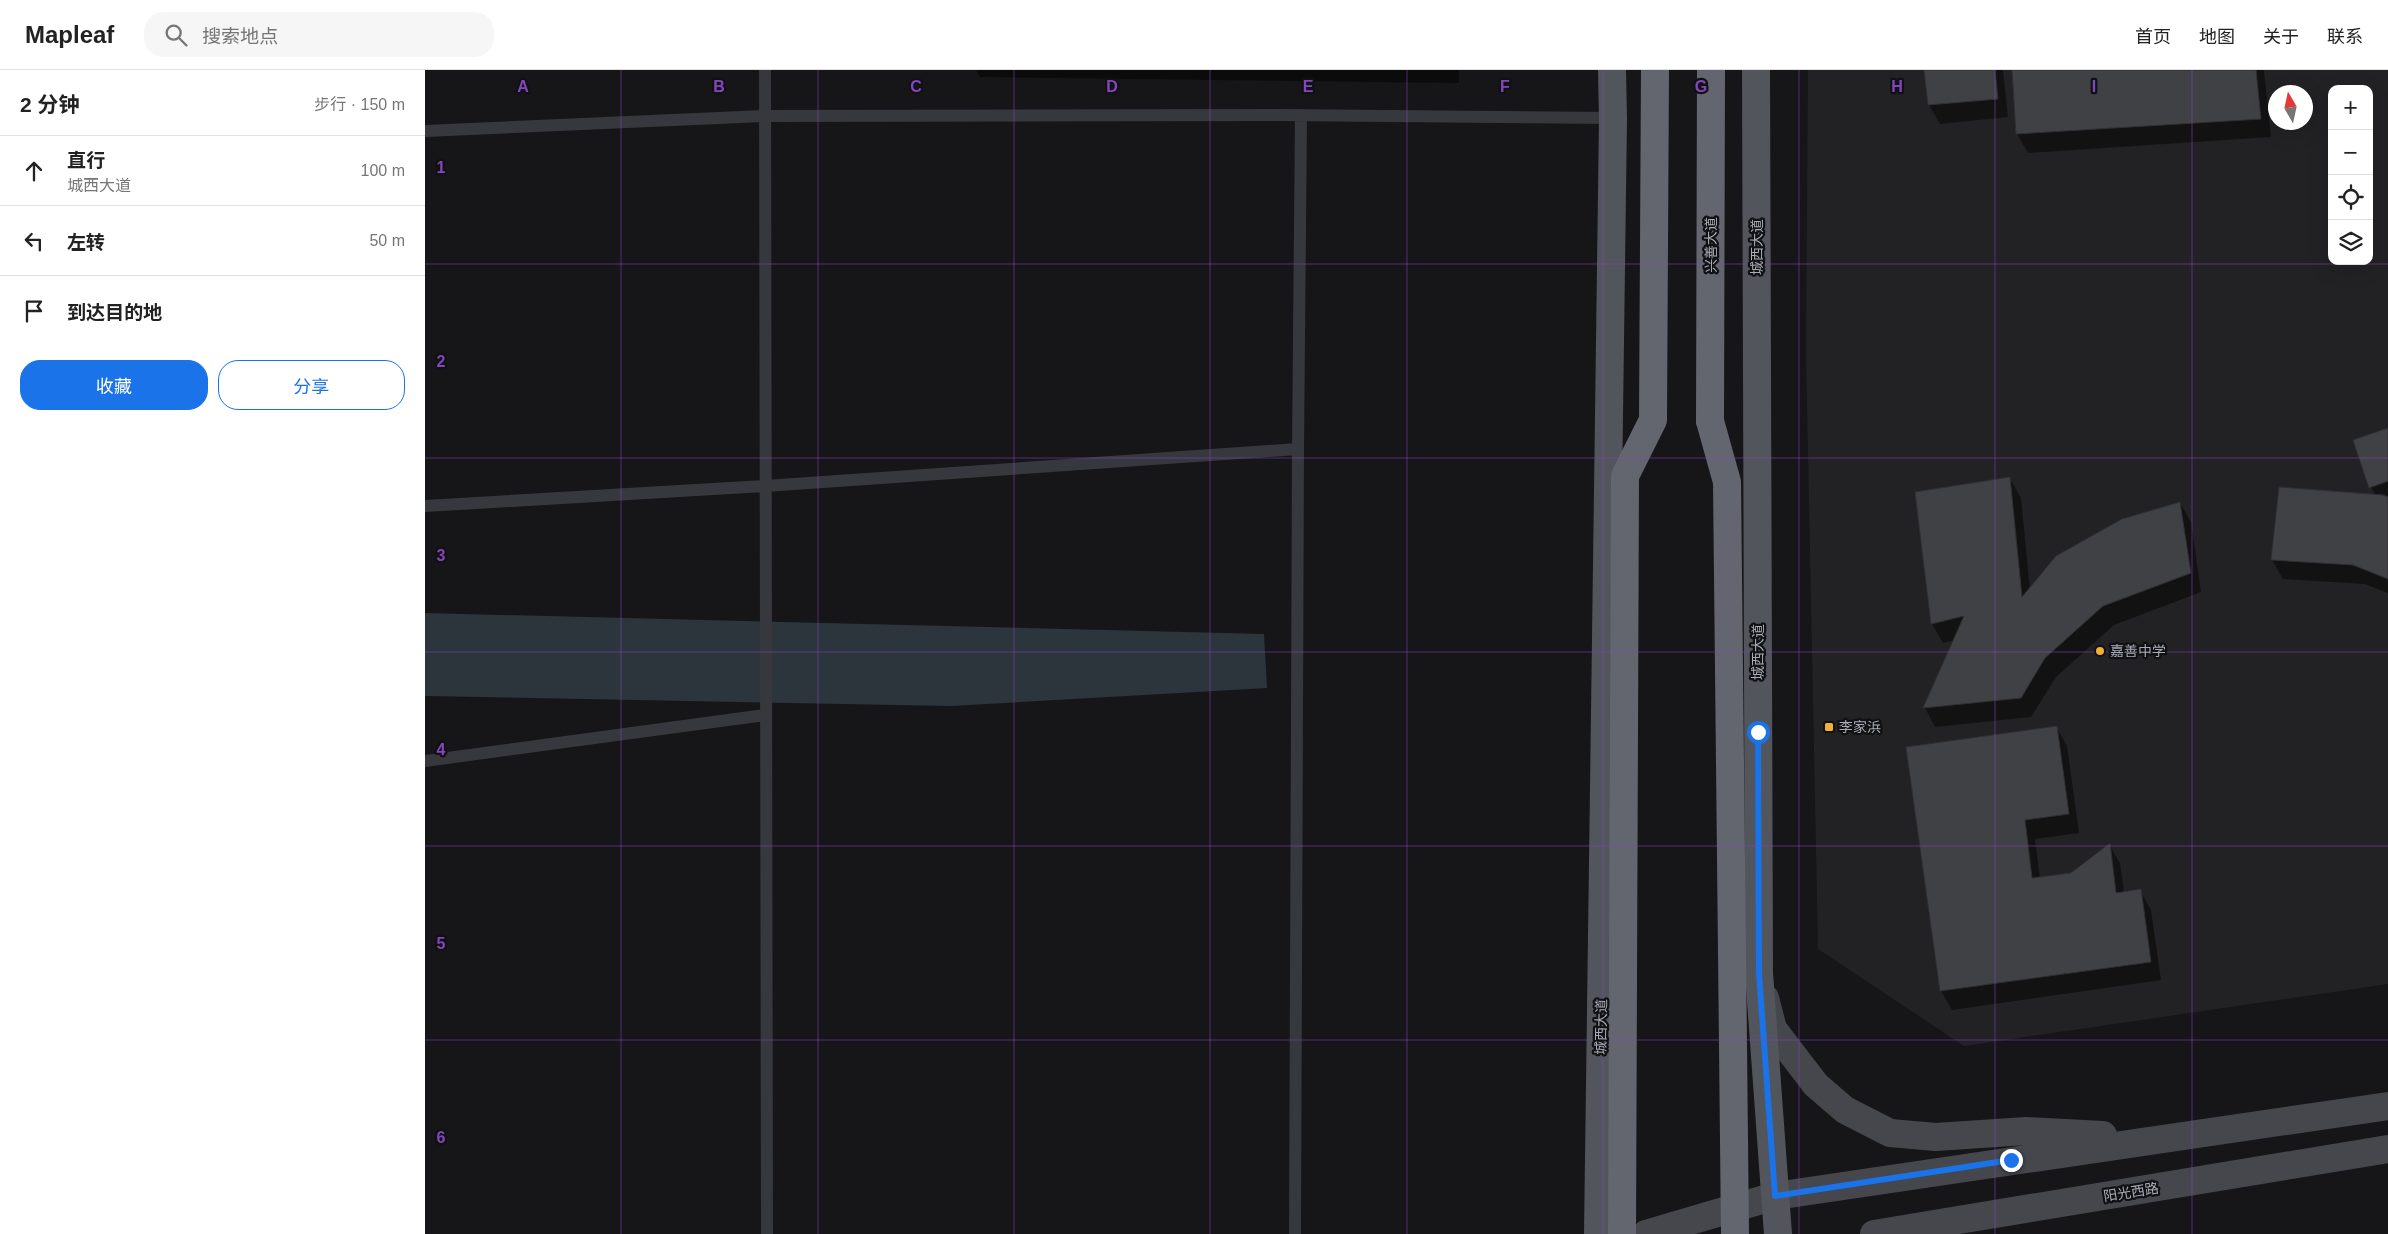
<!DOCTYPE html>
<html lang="zh">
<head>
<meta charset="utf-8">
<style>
	:root { --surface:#fff; --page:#f6f6f6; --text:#222; --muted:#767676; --line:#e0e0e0; --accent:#1a73e8 }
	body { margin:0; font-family:Helvetica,"Noto Sans SC",sans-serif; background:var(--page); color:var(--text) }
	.controls { position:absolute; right:15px; top:15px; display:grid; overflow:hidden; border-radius:10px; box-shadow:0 5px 20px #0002 }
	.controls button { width:45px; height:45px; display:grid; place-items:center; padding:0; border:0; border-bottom:1px solid var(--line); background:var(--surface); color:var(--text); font:25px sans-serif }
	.compass { position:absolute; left:1843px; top:15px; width:45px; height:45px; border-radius:50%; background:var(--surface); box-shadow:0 5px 20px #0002; rotate:351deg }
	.stop { position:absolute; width:15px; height:15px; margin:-11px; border:4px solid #1a73e8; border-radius:50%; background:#fff }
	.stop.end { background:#1a73e8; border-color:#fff; box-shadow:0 1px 5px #0008 }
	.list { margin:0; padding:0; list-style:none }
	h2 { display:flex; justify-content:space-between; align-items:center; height:65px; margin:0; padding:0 20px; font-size:21px }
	h2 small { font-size:16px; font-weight:400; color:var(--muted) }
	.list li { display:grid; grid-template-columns:32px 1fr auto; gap:15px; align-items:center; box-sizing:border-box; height:70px; padding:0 20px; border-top:1px solid var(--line) }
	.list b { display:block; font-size:19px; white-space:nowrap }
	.list p { margin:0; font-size:16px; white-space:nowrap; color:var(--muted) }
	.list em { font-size:16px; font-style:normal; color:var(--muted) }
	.actions { display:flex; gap:10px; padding:15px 20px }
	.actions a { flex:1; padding:11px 0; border:1px solid var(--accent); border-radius:20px; text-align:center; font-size:18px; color:var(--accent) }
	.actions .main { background:var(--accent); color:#fff }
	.icon { flex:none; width:28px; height:28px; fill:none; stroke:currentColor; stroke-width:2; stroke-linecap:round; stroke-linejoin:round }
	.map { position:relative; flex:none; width:1963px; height:1164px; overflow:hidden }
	header { display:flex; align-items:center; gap:30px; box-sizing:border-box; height:70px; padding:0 25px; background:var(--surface); border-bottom:1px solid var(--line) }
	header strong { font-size:24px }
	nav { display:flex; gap:28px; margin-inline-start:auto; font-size:18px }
	.search { width:350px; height:45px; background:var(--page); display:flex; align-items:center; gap:12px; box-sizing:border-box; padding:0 18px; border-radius:20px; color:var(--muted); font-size:19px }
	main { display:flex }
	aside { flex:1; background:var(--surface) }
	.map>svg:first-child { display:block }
</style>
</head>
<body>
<header>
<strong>Mapleaf</strong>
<div class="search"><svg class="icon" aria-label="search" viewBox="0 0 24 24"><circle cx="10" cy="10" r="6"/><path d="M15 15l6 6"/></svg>搜索地点</div>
<nav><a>首页</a><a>地图</a><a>关于</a><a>联系</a></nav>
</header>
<main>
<aside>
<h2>2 分钟<small>步行 · 150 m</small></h2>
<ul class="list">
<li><svg class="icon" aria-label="ahead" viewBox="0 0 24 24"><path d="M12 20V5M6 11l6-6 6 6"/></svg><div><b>直行</b><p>城西大道</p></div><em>100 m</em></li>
<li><svg class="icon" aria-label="left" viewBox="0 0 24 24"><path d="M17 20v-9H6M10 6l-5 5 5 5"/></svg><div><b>左转</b></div><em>50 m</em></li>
<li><svg class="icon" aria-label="arrive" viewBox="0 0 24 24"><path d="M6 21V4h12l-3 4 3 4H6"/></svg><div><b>到达目的地</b></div></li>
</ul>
<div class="actions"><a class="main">收藏</a><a>分享</a></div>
</aside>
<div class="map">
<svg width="1963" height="1164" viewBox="0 0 1963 1164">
	<rect width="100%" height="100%" fill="#161618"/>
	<!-- built -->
	<path fill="#222225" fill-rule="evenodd" d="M1383,0h580v914l-424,62 -146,-97 -12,-596zM1907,19h37v172h-37zM1850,22h30v30h-30z"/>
	<!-- water -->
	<path fill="#2c353c" d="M0,543l839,21 3,54 -316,18 -526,-10z"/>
	<!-- shadow -->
	<path fill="#0007" d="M551,0h483v13l-479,-6z
		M1501,0h77l5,47 -68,7 -11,-19z
		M1589,0h250l7,67 -243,16 -11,-19z
		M1963,360v163l-23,-9 -82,-5 -11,-19 103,-65 -4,-8z
		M1585,409l11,19 9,92 150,-87 11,19 10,70 -87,33 -58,52 -25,40 -96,10 -10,-19 30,-68 -12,3 -11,-19 -16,-131z
		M1631,657l11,19 12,87 -44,6 5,39 32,-4 37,-29 11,18 4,30 16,-2 11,19 10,70 -209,30 -11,-19 -33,-243z"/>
	<!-- building -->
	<path fill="#404145" stroke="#303034" d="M1499,0h71l3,29 -70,6z
		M1587,0h244l5,49 -245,15z
		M1963,358v53l-19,7 -16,-48z
		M1585,407l12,120 34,-41 66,-37 58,-17 11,71 -88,33 -58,52 -24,40 -98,10 41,-92 -33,8 -16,-132z
		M1854,417l104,8 5,2v82l-35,-14 -82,-5z
		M1632,656l12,88 -44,6 7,58 39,-5 39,-30 6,50 25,-4 10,73 -211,29 -34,-244z"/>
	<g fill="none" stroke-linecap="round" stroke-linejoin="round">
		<!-- lane -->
		<path stroke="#37383d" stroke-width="12" d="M340,0l2,1164
			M0,61l340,-15 516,-1 332,3
			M0,436l340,-20 533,-37 3,-334
			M0,691l340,-46
			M870,1164l3,-785"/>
		<!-- secondary -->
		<path stroke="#45474d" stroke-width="28" d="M1340,928l8,31 43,56 29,25 45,23 46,4 90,-6 77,4
			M1221,1164l129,-38 613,-90
			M1449,1164l514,-85"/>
		<!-- primary -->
		<path stroke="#53555c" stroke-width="28" d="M1331,0l3,903 19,261
			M1173,1164l15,-1116 -1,-48"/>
		<!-- highway -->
		<path stroke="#63666e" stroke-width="28" d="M1285,351l1,-351
			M1197,1164l3,-758 28,-56 2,-350"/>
		<!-- highway-bridge -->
		<path stroke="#63666e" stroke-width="28" d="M1285,351l17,61 8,752"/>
	</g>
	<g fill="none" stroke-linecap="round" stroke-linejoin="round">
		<!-- route -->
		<path stroke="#1a73e8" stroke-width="6" d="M1333,662l1,241 16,223 236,-36"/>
	</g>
	<!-- grid -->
	<path fill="none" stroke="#8446be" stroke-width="1" stroke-opacity="0.55" d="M196,0v1164M393,0v1164M589,0v1164M785,0v1164M982,0v1164M1178,0v1164M1374,0v1164M1570,0v1164M1767,0v1164M0,194h1963M0,388h1963M0,582h1963M0,776h1963M0,970h1963"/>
	<!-- markers -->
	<g fill="#f2b134" stroke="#111113" stroke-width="2">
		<circle cx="1675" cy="581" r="5"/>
		<rect x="1399" y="652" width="10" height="10" rx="2.5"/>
	</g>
	<g text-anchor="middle" stroke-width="4.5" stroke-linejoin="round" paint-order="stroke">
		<!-- street labels -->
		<g font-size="14" fill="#a8adb8" stroke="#111113">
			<text transform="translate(1286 175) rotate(-90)" y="5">兴善大道</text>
			<text transform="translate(1332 177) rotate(-90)" y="5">城西大道</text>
			<text transform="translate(1333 582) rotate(-90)" y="5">城西大道</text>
			<text transform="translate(1176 957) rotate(-89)" y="5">城西大道</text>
			<text transform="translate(1706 1122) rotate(-9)" y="5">阳光西路</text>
		</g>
		<!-- poi labels -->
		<g font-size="14" fill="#a8adb8" stroke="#111113" text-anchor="start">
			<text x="1685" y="586">嘉善中学</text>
			<text x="1414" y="662">李家浜</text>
		</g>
	</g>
	<g font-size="16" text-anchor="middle" font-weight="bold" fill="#8446be" stroke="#111113" stroke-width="4.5" stroke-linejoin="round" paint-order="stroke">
		<text x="98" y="22">A</text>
		<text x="294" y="22">B</text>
		<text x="491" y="22">C</text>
		<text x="687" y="22">D</text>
		<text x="883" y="22">E</text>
		<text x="1080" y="22">F</text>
		<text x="1276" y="22">G</text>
		<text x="1472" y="22">H</text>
		<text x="1669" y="22">I</text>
		<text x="16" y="103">1</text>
		<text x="16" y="297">2</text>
		<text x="16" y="491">3</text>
		<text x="16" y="685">4</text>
		<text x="16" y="879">5</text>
		<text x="16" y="1073">6</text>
	</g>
</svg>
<div class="controls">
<button>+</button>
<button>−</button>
<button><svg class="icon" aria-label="locate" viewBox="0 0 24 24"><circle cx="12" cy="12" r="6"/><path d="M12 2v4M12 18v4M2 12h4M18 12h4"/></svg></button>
<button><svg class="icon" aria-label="layers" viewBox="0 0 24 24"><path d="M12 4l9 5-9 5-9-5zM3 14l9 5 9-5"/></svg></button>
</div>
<svg class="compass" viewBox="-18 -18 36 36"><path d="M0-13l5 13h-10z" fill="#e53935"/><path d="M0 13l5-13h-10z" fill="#767676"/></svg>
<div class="stop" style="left:1333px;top:662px"></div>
<div class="stop end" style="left:1586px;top:1090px"></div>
</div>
</main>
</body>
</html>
